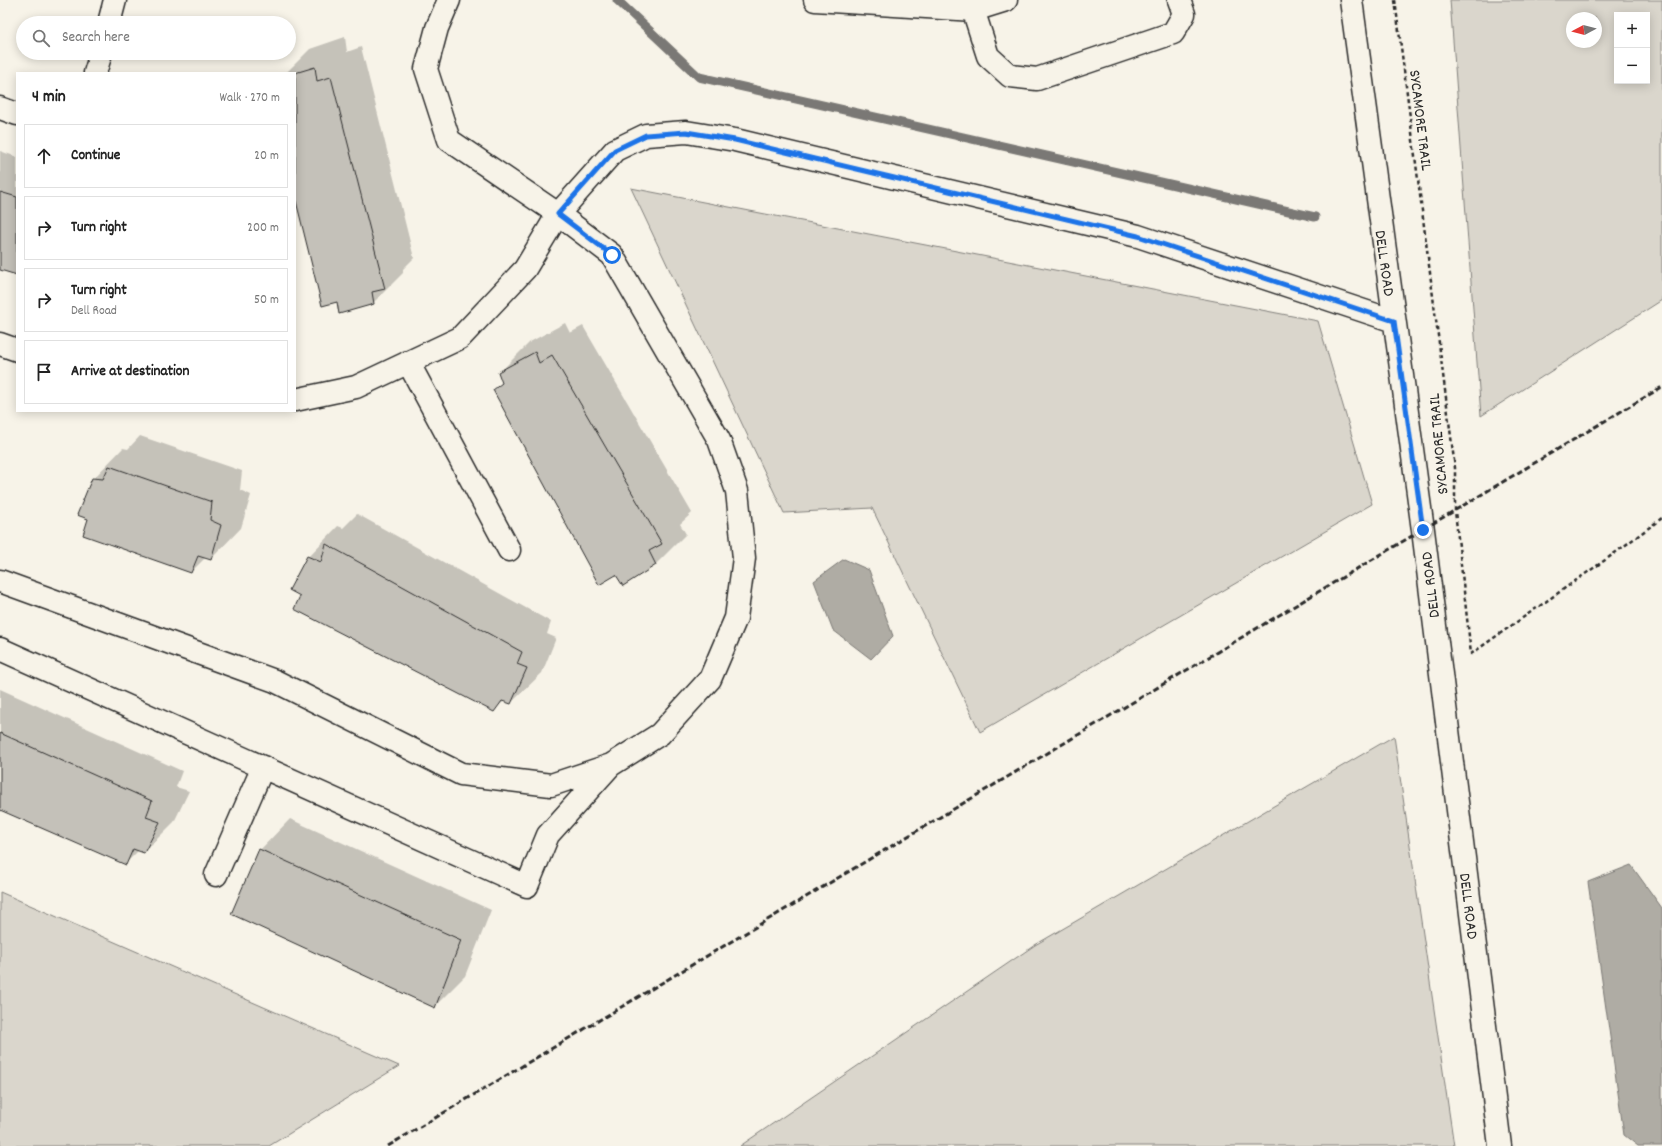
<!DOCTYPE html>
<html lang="en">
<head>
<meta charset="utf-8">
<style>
	:root { --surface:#fff; --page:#f2f2f2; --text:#222; --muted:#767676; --line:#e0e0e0 }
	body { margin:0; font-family:Dekko,sans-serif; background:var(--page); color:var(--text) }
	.controls { position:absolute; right:12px; top:12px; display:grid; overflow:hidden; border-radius:0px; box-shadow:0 2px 10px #0003 }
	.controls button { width:36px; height:36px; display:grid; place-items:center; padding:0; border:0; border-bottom:1px solid var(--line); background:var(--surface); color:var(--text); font:20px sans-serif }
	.compass { position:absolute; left:1566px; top:12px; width:36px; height:36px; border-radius:50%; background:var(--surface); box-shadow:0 2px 10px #0003; rotate:263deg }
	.stop { position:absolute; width:12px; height:12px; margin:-9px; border:3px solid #1a73e8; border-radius:50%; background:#fff }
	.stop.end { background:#1a73e8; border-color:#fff; box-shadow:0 1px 4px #0008 }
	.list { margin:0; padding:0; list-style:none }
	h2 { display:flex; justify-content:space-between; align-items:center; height:52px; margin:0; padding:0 16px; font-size:17px }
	h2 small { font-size:13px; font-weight:400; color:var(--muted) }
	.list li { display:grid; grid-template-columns:26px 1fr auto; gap:12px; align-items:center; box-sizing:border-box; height:64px; margin:0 8px 8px; padding:0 8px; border:1px solid var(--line); border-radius:0px }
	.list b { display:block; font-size:15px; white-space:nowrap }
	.list p { margin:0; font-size:13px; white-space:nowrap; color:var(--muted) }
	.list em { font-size:13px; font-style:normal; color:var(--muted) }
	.icon { flex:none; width:22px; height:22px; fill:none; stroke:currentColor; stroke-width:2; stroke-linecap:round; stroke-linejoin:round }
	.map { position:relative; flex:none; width:1662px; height:1146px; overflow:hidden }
	.search { position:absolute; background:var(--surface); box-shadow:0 2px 10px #0003; left:16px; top:16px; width:280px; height:44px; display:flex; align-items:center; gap:10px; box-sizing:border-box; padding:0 14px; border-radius:22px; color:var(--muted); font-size:15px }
	.panel { position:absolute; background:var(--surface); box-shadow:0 2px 10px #0003; left:16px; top:72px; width:280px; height:340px; border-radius:0px }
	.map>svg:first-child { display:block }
</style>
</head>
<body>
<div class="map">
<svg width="1662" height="1146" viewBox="0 0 1662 1146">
	<rect width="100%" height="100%" fill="#f7f3e8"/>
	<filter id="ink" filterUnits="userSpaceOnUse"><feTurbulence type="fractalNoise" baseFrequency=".025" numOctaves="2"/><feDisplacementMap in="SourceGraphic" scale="8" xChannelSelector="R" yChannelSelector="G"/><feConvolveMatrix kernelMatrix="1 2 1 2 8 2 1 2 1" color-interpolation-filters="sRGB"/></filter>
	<g filter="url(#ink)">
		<!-- green -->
		<path fill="#dad6cc" stroke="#82807c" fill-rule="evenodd" d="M1450,0h212v300l-181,116zM1617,15h30v66h-30zM1572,18h24v24h-24z
			M631,188l687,133 54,183 -392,228 -108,-224 -88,5z
			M1394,736l60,410h-714l295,-201z
			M0,892l399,174 -130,80h-269z"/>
		<!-- water -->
		<path fill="#afaca4" stroke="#7a7874" d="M844,559l25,11 24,66 -22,23 -38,-29 -19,-49z
			M1631,865l31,43v238h-24l-14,-11 -36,-253z"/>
		<!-- shadow -->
		<path fill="#0003" d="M345,37l2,15 14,-5 53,211 -11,11v4l-30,30 -36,-2 -42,-108v-120h-9l24,-24z
			M0,151l17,6v117l-17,-5z
			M565,323l5,10 13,-7 109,187 -12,11 6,10 -30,30 -33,21 -129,-195 9,-8 -3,-10 30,-30z
			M140,436l102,35 -2,19 11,5 -10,33 -30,31 -5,-2 -15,15 -102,-53 4,-40 30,-31 5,1z
			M357,514l194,108 -4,12 9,4 -14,35 -31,30 -7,-2 -10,9 -192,-114 6,-39 30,-31 5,2z
			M0,689l182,82 -6,16 13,4 -15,31 -30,30 -5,-2 -14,14 -125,-55z
			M290,819l201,91 -26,66 -31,31 -174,-157z"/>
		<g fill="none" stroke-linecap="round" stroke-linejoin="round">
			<!-- stream -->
			<path stroke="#7a7874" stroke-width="9" d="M617,0l82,77 616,140"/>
		</g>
		<!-- building -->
		<path fill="#c4c1b9" stroke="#2b2b2b" d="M315,67l2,14 14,-4 54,212 -13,3 2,12 -35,10 -2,-12 -15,4 -27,-109v-124z
			M0,192l17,5v78l-17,-5z
			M535,352l4,11 13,-8 110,189 -13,7 7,14 -33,21 -7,-11 -17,10 -106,-195 9,-7 -4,-11z
			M109,466l103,36 -2,18 11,5 -10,35 -13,-4 -7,17 -108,-38 5,-16 -11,-4 15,-37 11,1z
			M326,544l196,108 -5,12 10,4 -16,36 -9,-3 -8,11 -200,-103 6,-13 -11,-6 18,-34 14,6z
			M0,733l152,68 -6,16 14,5 -16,31 -11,-4 -7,16 -126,-55z
			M259,849l202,91 -26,68 -204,-94z"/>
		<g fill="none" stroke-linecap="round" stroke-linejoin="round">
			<!-- minor casing -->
			<g stroke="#2b2b2b" stroke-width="25">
				<path id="minor" d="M815,0l159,10 32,-10
					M970,0l18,56 22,20 27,3 136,-46 11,-19 -5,-14
					M1351,0l72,530 77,616
					M109,23l6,-23
					M95,73l6,-20
					M0,108l17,6
					M0,344l17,6
					M408,362l101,188
					M295,400l61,-13 104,-49 65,-69 33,-55 -109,-74 -23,-71 11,-41 12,-28
					M0,581l275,100 186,93 90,11 60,-20 49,-31 50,-55 26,-61 8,-60 -7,-67 -18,-51 -107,-185 -54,-41 57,-64 31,-15 40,-3 49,8 403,96 256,85
					M0,649l527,237 21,-51 62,-69
					M216,875l47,-108"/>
			</g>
			<!-- path -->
			<path stroke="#2b2b2b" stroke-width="2.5" stroke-dasharray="4 3" stroke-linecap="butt" d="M1395,0l60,468v43l16,143 137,-96 54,-40"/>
			<!-- minor -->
			<use href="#minor" stroke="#f7f3e8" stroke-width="22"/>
			<!-- rail -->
			<path stroke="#2b2b2b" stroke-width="3" stroke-dasharray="6 3" stroke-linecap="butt" d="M388,1146l1274,-759"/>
		</g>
	</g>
	<g fill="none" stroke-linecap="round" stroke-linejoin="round" filter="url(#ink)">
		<!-- route -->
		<path stroke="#1a73e8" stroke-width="5" d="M612,255l-54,-41 57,-64 31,-15 40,-3 49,8 403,96 256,85 29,209"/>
	</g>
	<g text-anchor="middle" stroke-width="3" stroke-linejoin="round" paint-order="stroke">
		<!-- street labels -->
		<g font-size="16" fill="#2b2b2b" stroke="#f7f3e8">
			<text transform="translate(1422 120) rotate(83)" y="6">SYCAMORE TRAIL</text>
			<text transform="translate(1386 263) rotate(82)" y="6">DELL ROAD</text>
			<text transform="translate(1437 444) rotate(-95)" y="6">SYCAMORE TRAIL</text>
			<text transform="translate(1429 585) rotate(-97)" y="6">DELL ROAD</text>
			<text transform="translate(1470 906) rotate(83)" y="6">DELL ROAD</text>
		</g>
	</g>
</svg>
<div class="controls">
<button>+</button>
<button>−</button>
</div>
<svg class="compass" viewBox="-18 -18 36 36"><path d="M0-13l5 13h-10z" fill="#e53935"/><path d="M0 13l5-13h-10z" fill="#767676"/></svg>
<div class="stop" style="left:612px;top:255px"></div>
<div class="stop end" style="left:1423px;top:530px"></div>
<div class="search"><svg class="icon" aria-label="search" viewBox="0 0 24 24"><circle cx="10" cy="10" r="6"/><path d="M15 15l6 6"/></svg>Search here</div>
<section class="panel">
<h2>4 min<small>Walk · 270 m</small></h2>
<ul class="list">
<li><svg class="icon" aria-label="ahead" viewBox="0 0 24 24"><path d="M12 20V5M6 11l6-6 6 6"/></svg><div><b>Continue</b></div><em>20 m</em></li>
<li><svg class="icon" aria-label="right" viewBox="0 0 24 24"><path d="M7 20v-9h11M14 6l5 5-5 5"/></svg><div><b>Turn right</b></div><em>200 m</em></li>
<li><svg class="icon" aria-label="right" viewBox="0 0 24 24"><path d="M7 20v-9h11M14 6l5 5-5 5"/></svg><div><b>Turn right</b><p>Dell Road</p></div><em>50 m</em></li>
<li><svg class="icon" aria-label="arrive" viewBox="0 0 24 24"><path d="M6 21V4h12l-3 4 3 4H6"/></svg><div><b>Arrive at destination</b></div></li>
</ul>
</section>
</div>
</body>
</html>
